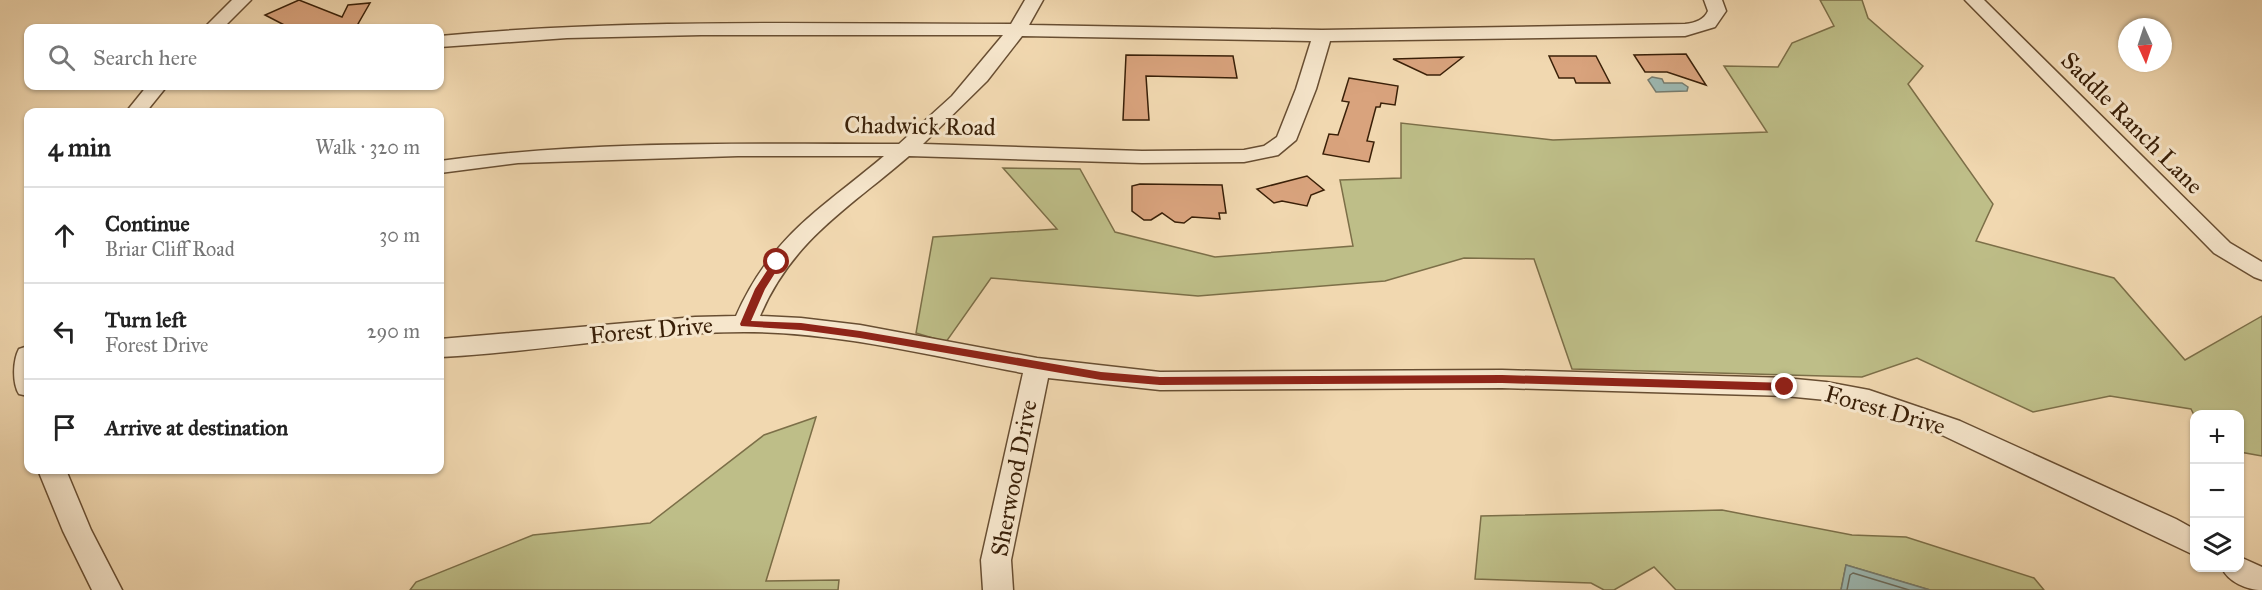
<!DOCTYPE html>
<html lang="en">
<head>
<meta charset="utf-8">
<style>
	:root { --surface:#fff; --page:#f6f6f6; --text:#222; --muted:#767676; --line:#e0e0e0 }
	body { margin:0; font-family:"IM FELL Great Primer",serif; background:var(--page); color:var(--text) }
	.controls { position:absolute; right:18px; bottom:18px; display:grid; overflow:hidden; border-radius:12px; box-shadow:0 2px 4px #0004 }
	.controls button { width:54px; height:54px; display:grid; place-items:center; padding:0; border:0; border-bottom:2px solid var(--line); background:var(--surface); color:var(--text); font:30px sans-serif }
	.compass { position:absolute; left:2118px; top:18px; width:54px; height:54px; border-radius:50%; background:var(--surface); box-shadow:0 2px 4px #0004; rotate:177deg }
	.stop { position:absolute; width:18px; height:18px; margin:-14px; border:4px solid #8f2418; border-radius:50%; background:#fff }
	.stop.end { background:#8f2418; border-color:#fff; box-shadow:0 2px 6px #0008 }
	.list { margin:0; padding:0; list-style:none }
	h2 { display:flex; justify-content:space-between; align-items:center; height:78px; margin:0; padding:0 24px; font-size:26px }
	h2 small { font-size:20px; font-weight:400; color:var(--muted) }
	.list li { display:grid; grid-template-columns:39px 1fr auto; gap:18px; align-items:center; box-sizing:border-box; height:96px; padding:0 24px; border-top:2px solid var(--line) }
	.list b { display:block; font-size:22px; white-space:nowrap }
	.list p { margin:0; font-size:20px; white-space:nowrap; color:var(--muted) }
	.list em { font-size:20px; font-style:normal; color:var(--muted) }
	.icon { flex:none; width:33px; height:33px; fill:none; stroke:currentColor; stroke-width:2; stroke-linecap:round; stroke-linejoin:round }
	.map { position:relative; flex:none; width:2262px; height:590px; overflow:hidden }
	.search { position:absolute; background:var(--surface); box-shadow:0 2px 4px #0004; left:24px; top:24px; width:420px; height:66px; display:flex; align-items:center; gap:15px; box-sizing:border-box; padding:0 21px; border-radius:12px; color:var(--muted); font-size:22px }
	.panel { position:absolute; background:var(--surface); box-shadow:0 2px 4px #0004; left:24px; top:108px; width:420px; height:366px; border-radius:12px }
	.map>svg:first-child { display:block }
</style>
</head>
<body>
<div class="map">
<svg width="2262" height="590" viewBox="0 0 2262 590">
	<rect width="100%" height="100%" fill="#f1d8b0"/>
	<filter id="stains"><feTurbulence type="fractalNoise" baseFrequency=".00333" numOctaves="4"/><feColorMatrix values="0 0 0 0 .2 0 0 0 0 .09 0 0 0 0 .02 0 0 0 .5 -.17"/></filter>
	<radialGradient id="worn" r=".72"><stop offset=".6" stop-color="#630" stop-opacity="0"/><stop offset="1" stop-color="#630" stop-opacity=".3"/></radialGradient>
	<!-- green -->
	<path fill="#bebe88" stroke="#7c6f48" stroke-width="1.5" d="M1820,0h42l6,18 55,48 -15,18 85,120 -17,37 138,37 71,82 77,-44v140l-22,-4v-38l-46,1 -3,-6 -81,-13 -77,16 -116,-54 -55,19 -290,-8 -38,-110 -70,-1 -79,23 -187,15 -207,-18 -45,64 -30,-9 17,-96 124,-8 -54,-61 77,1 35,63 100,25 138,-11 -13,-66 61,-2v-55l152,17 214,-8 -43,-66 54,1 14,-24 42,-17z
		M816,417l-50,164 73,-1 -1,10h-428l6,-8 117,-47 117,-12 114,-88z
		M1722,510l130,25 54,2 128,41 10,12h-114l-84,-25 -5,25h-165l-22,-23 -40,23h-10l-13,-7 -116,-4 6,-63z"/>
	<!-- water -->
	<path fill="#9cb8b2" stroke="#757b6e" stroke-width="1.5" d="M1652,77l10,2 2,4h18l6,4 -1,4 -31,1 -8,-12z
		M1846,565l84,25h-89z"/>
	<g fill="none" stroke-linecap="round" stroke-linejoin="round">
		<!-- shore -->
		<path stroke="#6b6c5d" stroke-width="1.5" d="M1847,590l3,-15 3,-2 56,17"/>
	</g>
	<!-- building -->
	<path fill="#d9a37d" stroke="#3a2008" stroke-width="1.5" d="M299,0l43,17 6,-12 22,-2 -12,21 2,1 -70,3 -25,-13z
		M1686,54l20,31 -39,-13h-22l-11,-17z
		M1126,55l107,1 4,22 -91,-2 3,44h-26z
		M1549,56h47l14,27h-34l-2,-5h-15z
		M1463,57l-23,18h-13l-34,-16z
		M1349,78l49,8 -3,19 -14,-2 -1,4h-4l-9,34 7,1 -5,20 -46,-8 6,-20 9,1 11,-33 -7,-1z
		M1307,176l17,14 -13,5 -4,11 -25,-5 -8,2 -17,-14z
		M1140,184l82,1 4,28h-7l1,6 -28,-2 -8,6 -9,-1 -13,-9 -11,7h-7l-12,-9v-25z"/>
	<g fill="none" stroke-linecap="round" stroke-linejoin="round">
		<!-- minor casing -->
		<g stroke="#684e32" stroke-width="3">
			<path id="minor" d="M232,0h19l-28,28h-19z
				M1025,0h18l-14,25 293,5 363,-6c10,-1 19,-4 23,-13l-4,-11h18l4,11 -11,16 -30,9 -355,5 -14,48 -20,51 -18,15 -34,7 -102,1 -233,-7c-60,52 -117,84 -149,160l41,2 59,7 177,33 123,14 342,-2 283,8 41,4 43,8 91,31 216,98 18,10v26l-252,-120 -76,-26 -40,-9 -41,-4 -283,-8 -342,2 -112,-12 -37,182 2,30h-30l-2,-30 42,-187c-92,-17 -185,-41 -279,-41 -102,0 -203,20 -304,25v-18l255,-22 41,-1c36,-81 84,-106 148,-160h-146l-220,7 -78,10v-12c150,-21 308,-17 459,-17l53,-48 51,-61h-302l-134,3 -127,9v-11c189,-18 380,-12 571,-12zM1022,36l289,5 -15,48 -19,48 -13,9 -20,4 -102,1 -219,-7 64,-63z
				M1965,0h19l246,243 32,19v18l-8,-3 -40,-24z
				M147,86h20l-21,26h-20z
				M28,346v50l-9,-2c-7,-11 -6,-34 0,-45z
				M38,470h28l25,60 31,60h-30l-29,-59z
				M2240,557l22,10v23c-15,0 -34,-8 -40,-22h18z"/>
		</g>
		<!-- minor -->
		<use href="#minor" fill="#f6e6cc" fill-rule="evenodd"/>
	</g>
	<!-- route -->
	<path fill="#8f2418" d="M777,259l5,3 -17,27 -14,32 50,2 59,8 241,41 59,5 342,-2 283,8 5,4 -5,4 -283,-8 -342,2 -59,-5 -241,-42 -59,-8 -60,-4 -1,-2 15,-35 19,-29z"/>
	<g text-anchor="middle" stroke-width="6" stroke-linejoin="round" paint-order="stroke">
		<!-- street labels -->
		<g font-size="24" fill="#3a2008" stroke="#f6e6cc">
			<text transform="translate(2132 123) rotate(45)" y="8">Saddle Ranch Lane</text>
			<text transform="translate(920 126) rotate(1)" y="8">Chadwick Road</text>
			<text transform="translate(651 330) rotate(-5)" y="8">Forest Drive</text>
			<text transform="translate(1885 410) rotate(16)" y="8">Forest Drive</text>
			<text transform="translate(1014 478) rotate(-79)" y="8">Sherwood Drive</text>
		</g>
	</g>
	<rect width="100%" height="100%" filter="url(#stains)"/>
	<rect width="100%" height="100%" fill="url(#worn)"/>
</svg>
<div class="controls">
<button>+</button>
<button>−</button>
<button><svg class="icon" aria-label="layers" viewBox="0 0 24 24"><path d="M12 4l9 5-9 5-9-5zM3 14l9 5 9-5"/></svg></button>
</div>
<svg class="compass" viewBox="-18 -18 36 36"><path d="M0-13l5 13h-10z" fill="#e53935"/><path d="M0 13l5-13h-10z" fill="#767676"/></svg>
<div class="stop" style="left:777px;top:262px"></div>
<div class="stop end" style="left:1785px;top:387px"></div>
<div class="search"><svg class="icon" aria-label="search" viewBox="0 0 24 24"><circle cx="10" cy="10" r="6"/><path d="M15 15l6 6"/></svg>Search here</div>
<section class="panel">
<h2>4 min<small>Walk · 320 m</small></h2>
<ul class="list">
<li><svg class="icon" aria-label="ahead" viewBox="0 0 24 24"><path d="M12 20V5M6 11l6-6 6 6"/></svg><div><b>Continue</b><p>Briar Cliff Road</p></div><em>30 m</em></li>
<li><svg class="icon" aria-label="left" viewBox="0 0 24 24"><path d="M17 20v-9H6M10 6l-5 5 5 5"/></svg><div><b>Turn left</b><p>Forest Drive</p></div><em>290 m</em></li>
<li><svg class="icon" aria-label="arrive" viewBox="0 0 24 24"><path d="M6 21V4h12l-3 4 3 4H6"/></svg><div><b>Arrive at destination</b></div></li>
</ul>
</section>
</div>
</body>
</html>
